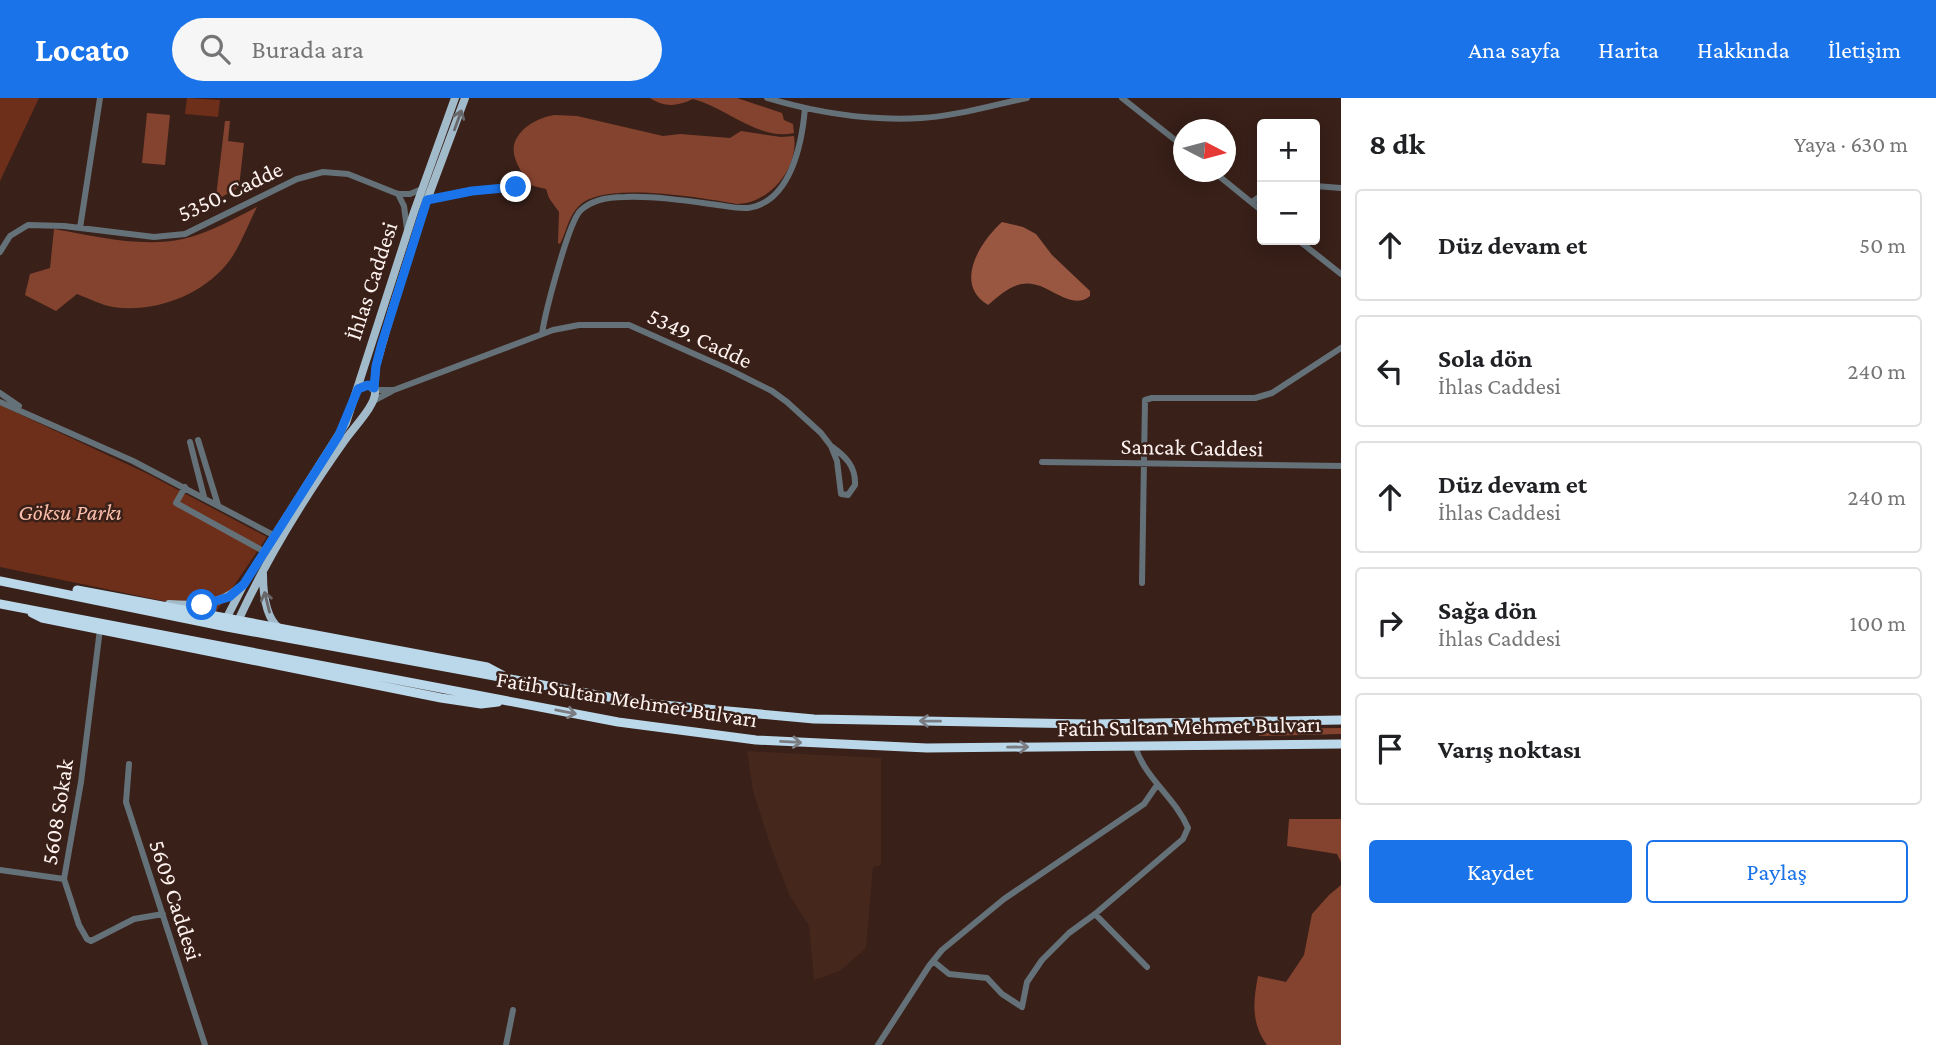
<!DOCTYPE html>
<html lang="tr">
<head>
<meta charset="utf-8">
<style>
	:root { --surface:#fff; --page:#f6f6f6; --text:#202124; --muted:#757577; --line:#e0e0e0; --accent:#1a73e8 }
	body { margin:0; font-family:"Crimson Pro",serif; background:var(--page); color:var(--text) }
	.controls { position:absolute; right:21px; top:21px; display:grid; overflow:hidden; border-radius:7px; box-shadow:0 4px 18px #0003 }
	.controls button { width:63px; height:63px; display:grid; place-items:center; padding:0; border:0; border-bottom:2px solid var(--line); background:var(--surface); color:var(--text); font:35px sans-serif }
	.compass { position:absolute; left:1173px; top:21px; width:63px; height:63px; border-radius:50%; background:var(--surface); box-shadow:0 4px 18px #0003; rotate:96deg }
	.stop { position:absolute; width:21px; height:21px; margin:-16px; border:5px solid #1a73e8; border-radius:50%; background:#fff }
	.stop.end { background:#1a73e8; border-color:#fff; box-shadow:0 2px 7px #0008 }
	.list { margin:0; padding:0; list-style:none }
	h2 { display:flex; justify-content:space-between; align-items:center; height:91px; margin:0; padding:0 28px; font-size:30px }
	h2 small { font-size:23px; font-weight:400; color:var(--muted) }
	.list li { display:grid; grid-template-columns:46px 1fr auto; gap:21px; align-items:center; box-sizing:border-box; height:112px; margin:0 14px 14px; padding:0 14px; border:2px solid var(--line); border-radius:7px }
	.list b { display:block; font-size:26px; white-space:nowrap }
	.list p { margin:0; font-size:23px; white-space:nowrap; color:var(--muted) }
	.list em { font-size:23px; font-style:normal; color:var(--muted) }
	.actions { display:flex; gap:14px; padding:21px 28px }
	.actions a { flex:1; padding:16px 0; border:2px solid var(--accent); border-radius:7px; text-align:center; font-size:24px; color:var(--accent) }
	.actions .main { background:var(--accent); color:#fff }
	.icon { flex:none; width:38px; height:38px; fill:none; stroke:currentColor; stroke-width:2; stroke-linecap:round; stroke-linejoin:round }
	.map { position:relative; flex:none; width:1341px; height:947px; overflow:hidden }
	header { display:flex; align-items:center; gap:42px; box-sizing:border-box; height:98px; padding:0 35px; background:var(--accent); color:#fff }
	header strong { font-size:33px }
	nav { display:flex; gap:38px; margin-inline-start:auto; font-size:24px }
	.search { width:490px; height:63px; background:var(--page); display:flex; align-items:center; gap:18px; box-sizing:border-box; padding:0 24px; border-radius:38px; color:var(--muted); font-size:26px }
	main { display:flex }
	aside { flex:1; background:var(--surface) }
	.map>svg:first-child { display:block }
</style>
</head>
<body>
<header>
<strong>Locato</strong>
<div class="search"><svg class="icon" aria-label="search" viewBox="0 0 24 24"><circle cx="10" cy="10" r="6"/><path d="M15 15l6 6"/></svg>Burada ara</div>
<nav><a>Ana sayfa</a><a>Harita</a><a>Hakkında</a><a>İletişim</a></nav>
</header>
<main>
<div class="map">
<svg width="1341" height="947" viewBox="0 0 1341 947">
	<rect width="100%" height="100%" fill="#392019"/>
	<!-- built -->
	<path fill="#45271c" d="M747,653l134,7v107l-8,2 -7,81 -26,23 -26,9 -5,-54 -20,-32 -18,-47 -18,-56z"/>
	<!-- green -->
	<path fill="#6d2f19" d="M0,0h39l-39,83z
		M187,0l33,2 -2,17 -33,-3z
		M0,307l146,68 121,64 -51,75 -216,-45z"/>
	<!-- forest -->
	<path fill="#84432e" d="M650,0h87l45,15 2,7 9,4 1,9c-36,8 -68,-26 -101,-34 -15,7 -28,9 -43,-1z
		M147,15l23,2 -5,50 -23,-2z
		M555,17l22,1 86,20 17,-2 50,4 11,-7 40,6 13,-1c5,32 -25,68 -57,68 -35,-6 -131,-23 -157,1 -12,11 -13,26 -20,39l-2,-1 1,-31 -10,-14 -3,-9 -21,-5c-1,-11 -7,-16 -10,-26 -8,-24 21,-41 40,-43z
		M225,23h5l-2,20 16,2 -5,44 -19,11 -4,-1z
		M257,109c-9,17 -18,43 -31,58 -26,31 -72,48 -113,42 -12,-2 -25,-9 -36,-13l-21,17 -31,-16 5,-21 20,-6 4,-39c40,7 88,19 129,10 26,-6 51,-20 74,-32z
		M1341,630v6l-82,2v-7z
		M1289,721h52v43l-4,-8 -50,-8z
		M1341,787v160h-74c-16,-22 -14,-43 -9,-69l28,6 18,-27 8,-41 17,-19z"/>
	<!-- water -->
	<path fill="#995640" d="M1002,124l21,5 13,7 16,21 38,36v5c-18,15 -39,-10 -58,-12 -18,-3 -32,11 -44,21 -35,-21 -8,-63 14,-83z"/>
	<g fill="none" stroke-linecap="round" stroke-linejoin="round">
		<!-- minor -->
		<path stroke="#657178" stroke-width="6" d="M767,0c50,15 102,23 154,20 36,-2 71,-13 106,-20
			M1122,0l62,49
			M1214,74l48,39
			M1315,88l26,2
			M398,96l6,12 3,23
			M427,102l45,-9 44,-4
			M1252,104l10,-7
			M80,130l20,-130
			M1298,142l43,34
			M0,154l10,-16 18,-11 36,1 90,11 31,-3 112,-55 26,-7 25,2 50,20h12l12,-5
			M542,236c3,-21 26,-110 38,-123 11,-11 29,-14 45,-14 28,-1 57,3 85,7 12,1 26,5 38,4 43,-6 54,-65 57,-100
			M375,292h19l159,-60 26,-5h50l99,44 44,22 15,11 34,31 10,13 6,15 4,33 7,1 7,-10c1,-19 -10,-29 -24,-39
			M0,295l19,13
			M375,302l17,-9
			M0,304l133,59 142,75
			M198,342l20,65
			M190,344l14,55
			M1042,364l299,4
			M185,389l-9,16 89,49
			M1142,485l3,-183 7,-2h103l17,-5 69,-45
			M100,531l-19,153 -17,97 15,46 8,14 4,2 43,-22 29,-5
			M129,666l-3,38 79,243
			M0,772l64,9
			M1095,816l52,53
			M933,863l16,13 38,4 15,16 20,13 5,-25 15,-22 27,-27 26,-19 88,-75 5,-11c-13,-31 -43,-49 -53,-82
			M506,947l7,-35
			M878,947l51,-79 13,-16 62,-51 140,-95 13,-19"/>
		<!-- major -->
		<path stroke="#a2bbca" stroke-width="8" d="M374,291l2,-23 16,-56 35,-110 38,-102
			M263,476c0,17 2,44 17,55
			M169,506c26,2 50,2 70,-16
			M226,521l18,-35 102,-161 68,-211 41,-114
			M238,523c28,-61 68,-126 107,-181 8,-12 32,-36 30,-49 -4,-7 -11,-7 -17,-2"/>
		<!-- highway -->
		<path stroke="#bad8ea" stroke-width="9" d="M0,483l227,46 414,76 173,16 278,5 249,-4
			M77,492l410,77 15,8
			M0,506l618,118 138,18 171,8 414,-4
			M32,515l10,5 399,80 40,6 17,-2"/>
	</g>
	<!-- one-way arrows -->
	<defs><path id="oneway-shaft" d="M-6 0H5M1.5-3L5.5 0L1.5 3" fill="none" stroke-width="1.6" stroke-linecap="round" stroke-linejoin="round" transform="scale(1.75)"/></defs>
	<g stroke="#686669">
		<use href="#oneway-shaft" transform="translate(458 22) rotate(-70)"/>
		<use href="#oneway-shaft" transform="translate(267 504) rotate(-104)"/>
	</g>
	<g stroke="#7a7c82">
		<use href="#oneway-shaft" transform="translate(566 614) rotate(11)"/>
		<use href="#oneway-shaft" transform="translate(930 623) rotate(-179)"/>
		<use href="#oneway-shaft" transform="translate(791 644) rotate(3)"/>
		<use href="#oneway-shaft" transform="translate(1018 649) rotate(-1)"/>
	</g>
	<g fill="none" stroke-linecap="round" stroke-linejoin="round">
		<!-- route -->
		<path stroke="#1a73e8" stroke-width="9" d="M202,507l27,-8 15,-13 95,-149 19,-46 10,-4 6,3 2,-22 6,-23 45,-143 45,-9 44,-4"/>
	</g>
	<g text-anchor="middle" stroke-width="5" stroke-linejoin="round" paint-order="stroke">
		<!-- street labels -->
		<g font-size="23" fill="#fdf2ef" stroke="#392019">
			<text transform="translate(230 93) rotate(-25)" y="8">5350. Cadde</text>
			<text transform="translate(371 183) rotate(-72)" y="8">İhlas Caddesi</text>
			<text transform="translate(700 240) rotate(25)" y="8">5349. Cadde</text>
			<text transform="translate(1192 349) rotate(1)" y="8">Sancak Caddesi</text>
			<text transform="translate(627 601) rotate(9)" y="8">Fatih Sultan Mehmet Bulvarı</text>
			<text transform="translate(1189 628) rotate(-1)" y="8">Fatih Sultan Mehmet Bulvarı</text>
			<text transform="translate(57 714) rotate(-81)" y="8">5608 Sokak</text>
			<text transform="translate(176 802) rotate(72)" y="8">5609 Caddesi</text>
		</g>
		<!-- park labels -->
		<g font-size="23" font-style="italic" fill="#f9bda9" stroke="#392019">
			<text x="70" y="422">Göksu Parkı</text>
		</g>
	</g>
</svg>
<div class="controls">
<button>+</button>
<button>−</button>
</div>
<svg class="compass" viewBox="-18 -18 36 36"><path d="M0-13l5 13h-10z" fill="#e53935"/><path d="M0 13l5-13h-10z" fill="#757577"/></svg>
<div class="stop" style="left:202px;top:507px"></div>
<div class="stop end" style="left:516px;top:89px"></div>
</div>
<aside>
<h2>8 dk<small>Yaya · 630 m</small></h2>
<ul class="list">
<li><svg class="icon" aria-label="ahead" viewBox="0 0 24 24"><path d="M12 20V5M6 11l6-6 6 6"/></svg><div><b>Düz devam et</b></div><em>50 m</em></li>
<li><svg class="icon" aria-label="left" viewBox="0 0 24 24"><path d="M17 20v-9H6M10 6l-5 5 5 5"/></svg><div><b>Sola dön</b><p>İhlas Caddesi</p></div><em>240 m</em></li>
<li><svg class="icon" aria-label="ahead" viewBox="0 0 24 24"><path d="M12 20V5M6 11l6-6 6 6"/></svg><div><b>Düz devam et</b><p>İhlas Caddesi</p></div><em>240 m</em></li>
<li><svg class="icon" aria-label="right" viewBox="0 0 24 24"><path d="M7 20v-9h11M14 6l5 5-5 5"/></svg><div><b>Sağa dön</b><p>İhlas Caddesi</p></div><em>100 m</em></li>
<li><svg class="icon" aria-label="arrive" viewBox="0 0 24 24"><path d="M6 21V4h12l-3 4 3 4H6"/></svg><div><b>Varış noktası</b></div></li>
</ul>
<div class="actions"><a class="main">Kaydet</a><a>Paylaş</a></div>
</aside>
</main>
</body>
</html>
